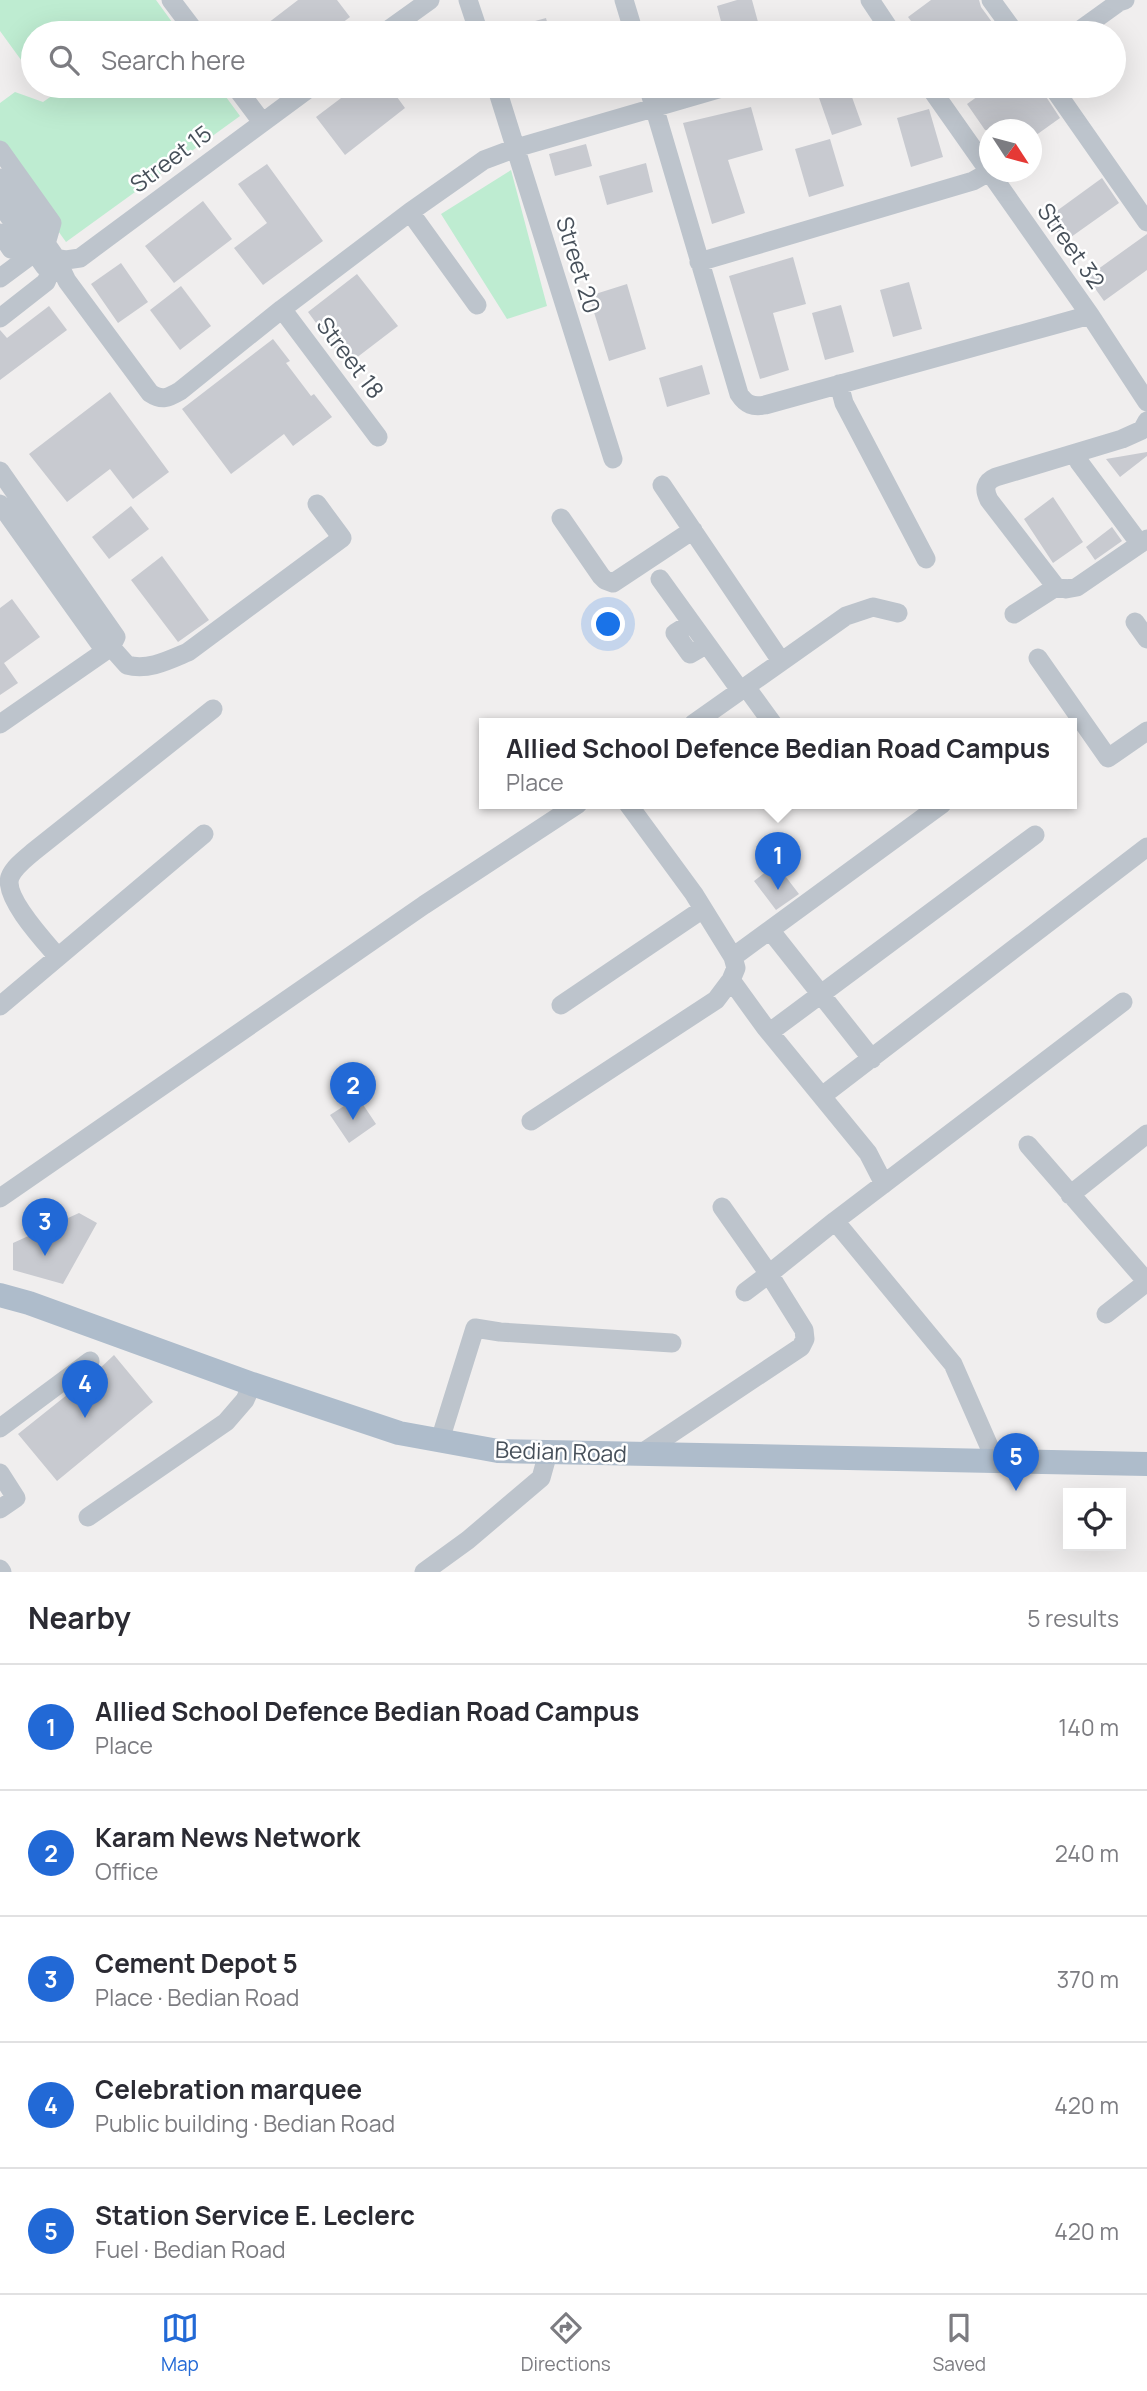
<!DOCTYPE html>
<html lang="en">
<head>
<meta charset="utf-8">
<style>
	:root { --surface:#fff; --page:#f7f7f7; --text:#2b2b33; --muted:#7c7c81; --line:#e1e1e2; --accent:#2269d6 }
	body { margin:0; font-family:Manrope,sans-serif; background:var(--page); color:var(--text) }
	.controls { position:absolute; right:21px; bottom:21px; display:grid; overflow:hidden; border-radius:0px; box-shadow:0 7px 28px #0002 }
	.controls button { width:63px; height:63px; display:grid; place-items:center; padding:0; border:0; border-bottom:2px solid var(--line); background:var(--surface); color:var(--text); font:35px sans-serif }
	.compass { position:absolute; left:979px; top:119px; width:63px; height:63px; border-radius:50%; background:var(--surface); box-shadow:0 7px 28px #0002; rotate:126deg }
	.you { position:absolute; left:609px; top:625px; width:24px; height:24px; margin:-18px; border:5px solid #fff; border-radius:50%; background:#1a73e8; box-shadow:0 0 0 10px #1a73e833 }
	.badge { display:grid; place-items:center; width:46px; height:46px; border-radius:50%; background:var(--accent); color:#fff; font-size:23px; font-weight:700 }
	.pin { position:absolute; translate:-50% -58px; filter:drop-shadow(0 2px 4px #0008) }
	.pin::after { content:''; position:absolute; top:37px; width:24px; height:21px; background:inherit; clip-path:polygon(0 0,100% 0,50% 100%) }
	.popup { position:absolute; left:479px; top:718px; width:598px; height:91px; box-sizing:border-box; display:grid; place-content:center; border-radius:0px; background:var(--surface); filter:drop-shadow(0 2px 5px #0005); font-size:23px; white-space:nowrap; color:var(--muted) }
	.popup b { font-size:26px; color:var(--text) }
	.popup::after { content:''; position:absolute; left:50%; top:100%; margin-left:-14px; border:14px solid transparent; border-top-color:var(--surface) }
	.list { margin:0; padding:0; list-style:none }
	h2 { display:flex; justify-content:space-between; align-items:center; height:91px; margin:0; padding:0 28px; font-size:30px }
	h2 small { font-size:23px; font-weight:400; color:var(--muted) }
	.list li { display:grid; grid-template-columns:46px 1fr auto; gap:21px; align-items:center; box-sizing:border-box; height:126px; padding:0 28px; border-top:2px solid var(--line) }
	.list b { display:block; font-size:26px; white-space:nowrap }
	.list p { margin:0; font-size:23px; white-space:nowrap; color:var(--muted) }
	.list em { font-size:23px; font-style:normal; color:var(--muted) }
	.icon { flex:none; width:38px; height:38px; fill:none; stroke:currentColor; stroke-width:2; stroke-linecap:round; stroke-linejoin:round }
	.map { position:relative; flex:none; width:1147px; height:1572px; overflow:hidden }
	.search { position:absolute; background:var(--surface); box-shadow:0 7px 28px #0002; left:21px; right:21px; top:21px; height:77px; display:flex; align-items:center; gap:18px; box-sizing:border-box; padding:0 24px; border-radius:38px; color:var(--muted); font-size:26px }
	.sheet { height:721px; background:var(--surface) }
	nav { display:flex; justify-content:space-around; align-items:center; box-sizing:border-box; height:98px; border-top:2px solid var(--line); background:var(--surface); font-size:19px; color:var(--muted) }
	nav a { display:grid; justify-items:center; gap:4px }
	nav .on { color:var(--accent) }
	.map>svg:first-child { display:block }
</style>
</head>
<body>
<div class="map">
<svg width="1147" height="1572" viewBox="0 0 1147 1572">
	<rect width="100%" height="100%" fill="#f0eeee"/>
	<!-- green -->
	<path fill="#beecd1" d="M0,0h156l24,33h-147l-1,42 -32,-44z
		M66,86h152l22,30 -174,126 -66,-92v-47l15,-11 28,10z
		M511,170l36,136 -40,13 -66,-105z"/>
	<!-- building -->
	<path fill="#c8cad0" d="M298,0h39l13,17 -21,16h-53l-8,-10z
		M737,0h15l9,33h-37l-7,-27z
		M931,0h48l2,7 19,26h-80l-12,-16z
		M546,18l4,15h-46l-1,-3z
		M357,86h32l16,22 -60,47 -29,-38z
		M848,86l14,39 -30,10 -14,-40z
		M992,86h47l21,32 -28,20v-8h-47l-18,-26z
		M751,107l12,43 -35,10 17,53 -33,11 -29,-101z
		M929,109l14,48 -32,10 -14,-49z
		M830,139l14,47 -35,11 -14,-48z
		M586,144l6,22 -37,10 -6,-22z
		M646,163l7,29 -46,13 -8,-29z
		M267,164l56,77 -60,44 -29,-37 33,-25 -29,-39z
		M1102,178l17,25 -55,39 -17,-24z
		M203,201l29,38 -58,44 -29,-37z
		M1147,234v36l-43,31 -17,-24z
		M793,257l13,47 -33,9 16,57 -29,9 -31,-103z
		M121,263l27,39 -30,21 -27,-39z
		M357,274l41,52 -51,39 -39,-53z
		M909,282l13,47 -29,8 -13,-47z
		M627,284l19,65 -37,12 -20,-65z
		M181,286l30,40 -31,24 -30,-40z
		M841,305l13,47 -29,8 -13,-47z
		M49,306l18,24 -67,50v-50l7,8z
		M273,339l17,22 -4,2 25,33 3,-2 18,23 -39,29 -9,-12 -53,40 -49,-65z
		M702,365l8,29 -43,13 -8,-29z
		M110,392l59,80 -36,27 -23,-30 -43,33 -38,-48z
		M1147,452v4l-27,21 -14,-18z
		M1053,497l30,45 -30,21 -29,-44z
		M131,506l18,23 -40,30 -17,-22z
		M1112,527l10,14 -27,19 -9,-13z
		M162,556l47,64 -31,22 -47,-62z
		M12,599l28,38 -36,26 14,20 -18,12v-87z
		M776,864l23,30 -23,16 -22,-29z
		M358,1097l18,27 -27,19 -19,-28z
		M79,1213l18,10 -34,61 -50,-14v-27z
		M114,1355l39,47 -96,79 -39,-47 79,-63z"/>
	<g fill="none" stroke-linecap="round" stroke-linejoin="round">
		<!-- minor -->
		<path stroke="#bdc4cc" stroke-width="19" d="M171,0l25,33
			M468,0l11,33
			M624,0l10,33
			M870,0l22,33
			M991,0l24,33
			M384,33l46,-33
			M1076,33l43,-31 6,-2
			M235,86l27,36
			M496,86l117,373
			M648,86l91,308c7,11 14,13 26,11l325,-90
			M929,86l161,229 57,87
			M1052,86l95,136
			M0,150l52,73 -6,21
			M0,178l56,80 11,23 83,112c12,8 18,5 30,-2l102,-82 128,-97 74,-52 32,-12 213,-62
			M0,204l45,63
			M410,212l67,93
			M0,233l11,16 24,3
			M56,258l10,2 14,-2 232,-172
			M699,262l274,-81 16,-9
			M0,278l46,-34
			M282,309l96,128
			M0,318l46,-36 10,-24
			M839,384l5,19 82,156
			M1147,421l-5,9 -20,9 -126,38c-12,5 -12,13 -7,23l67,87 10,2 11,-2 70,-48
			M1077,453l2,9 61,82
			M0,471l116,166 -5,10 -111,77
			M662,485l119,176
			M0,504l100,140 4,4 7,-1 16,18c21,6 42,-5 61,-13l154,-114 -25,-34
			M561,518l40,58 4,4 8,3 80,-53
			M660,579l80,111
			M1014,614l42,-27
			M1135,622l12,17
			M691,623l-16,10 15,21 17,-10
			M1038,658l70,100 39,-27
			M746,687l27,37
			M693,724l153,-108 27,-9 25,6
			M628,804l66,90 39,63 3,11 -5,12 34,47 103,126 16,31
			M770,930l102,129
			M58,957c-13,-15 -55,-60 -48,-80 4,-10 15,-18 23,-25l180,-143
			M733,957l209,-153
			M561,1005l142,-96
			M0,1006l204,-172
			M770,1032l265,-197
			M822,1096l325,-249
			M531,1121l185,-121 15,-20
			M1028,1145l119,137 -41,32
			M1070,1195l77,-61
			M0,1198l424,-293 154,-101
			M722,1207l47,67 -24,18
			M835,1221l288,-219
			M0,1428l90,-67
			M440,1440l35,-112 25,4 172,11
			M639,1455l162,-108 4,-8 -1,-9 -35,-56 66,-53 118,143 43,98
			M0,1473l16,25 -16,11
			M88,1517l138,-95 19,-22 7,-16
			M0,1569l2,3
			M424,1572l44,-32 73,-62 7,-25"/>
		<!-- major -->
		<path stroke="#aebccb" stroke-width="24" d="M0,1295l29,8 223,81 147,49 99,18 649,13"/>
	</g>
	<g text-anchor="middle" stroke-width="5" stroke-linejoin="round" paint-order="stroke">
		<!-- street labels -->
		<g font-size="23" fill="#47505a" stroke="#fff">
			<text transform="translate(171 159) rotate(-37)" y="8">Street 15</text>
			<text transform="translate(1071 246) rotate(55)" y="8">Street 32</text>
			<text transform="translate(578 265) rotate(73)" y="8">Street 20</text>
			<text transform="translate(350 358) rotate(53)" y="8">Street 18</text>
			<text transform="translate(561 1452) rotate(2)" y="8">Bedian Road</text>
		</g>
	</g>
</svg>
<div class="controls">
<button><svg class="icon" aria-label="locate" viewBox="0 0 24 24"><circle cx="12" cy="12" r="6"/><path d="M12 2v4M12 18v4M2 12h4M18 12h4"/></svg></button>
</div>
<svg class="compass" viewBox="-18 -18 36 36"><path d="M0-13l5 13h-10z" fill="#e53935"/><path d="M0 13l5-13h-10z" fill="#7c7c81"/></svg>
<div class="you"></div>
<div class="pin badge" style="left:778px;top:890px">1</div>
<div class="popup"><b>Allied School Defence Bedian Road Campus</b>Place</div>
<div class="pin badge" style="left:353px;top:1120px">2</div>
<div class="pin badge" style="left:45px;top:1256px">3</div>
<div class="pin badge" style="left:85px;top:1418px">4</div>
<div class="pin badge" style="left:1016px;top:1491px">5</div>
<div class="search"><svg class="icon" aria-label="search" viewBox="0 0 24 24"><circle cx="10" cy="10" r="6"/><path d="M15 15l6 6"/></svg>Search here</div>
</div>
<section class="sheet">
<h2>Nearby<small>5 results</small></h2>
<ul class="list">
<li><span class="badge">1</span><div><b>Allied School Defence Bedian Road Campus</b><p>Place</p></div><em>140 m</em></li>
<li><span class="badge">2</span><div><b>Karam News Network</b><p>Office</p></div><em>240 m</em></li>
<li><span class="badge">3</span><div><b>Cement Depot 5</b><p>Place · Bedian Road</p></div><em>370 m</em></li>
<li><span class="badge">4</span><div><b>Celebration marquee</b><p>Public building · Bedian Road</p></div><em>420 m</em></li>
<li><span class="badge">5</span><div><b>Station Service E. Leclerc</b><p>Fuel · Bedian Road</p></div><em>420 m</em></li>
</ul>
</section>
<nav>
<a class="on"><svg class="icon" aria-label="map" viewBox="0 0 24 24"><path d="M3 6l6-2 6 2 6-2v14l-6 2-6-2-6 2zM9 4v14M15 6v14"/></svg>Map</a>
<a><svg class="icon" aria-label="directions" viewBox="0 0 24 24"><path d="M12 3l9 9-9 9-9-9zM9 14v-3h6M13 9l2 2-2 2"/></svg>Directions</a>
<a><svg class="icon" aria-label="saved" viewBox="0 0 24 24"><path d="M7 4h10v16l-5-4-5 4z"/></svg>Saved</a>
</nav>
</body>
</html>
